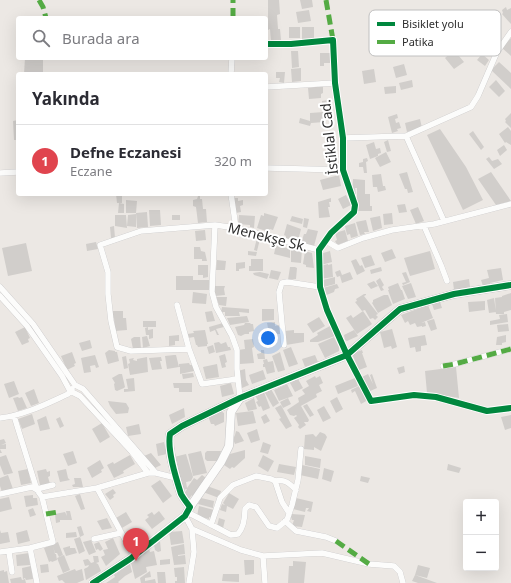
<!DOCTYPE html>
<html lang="tr">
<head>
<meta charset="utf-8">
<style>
	:root { --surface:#fff; --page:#f7f7f7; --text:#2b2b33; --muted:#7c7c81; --line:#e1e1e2; --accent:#1a73e8 }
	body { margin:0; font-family:"Noto Sans",sans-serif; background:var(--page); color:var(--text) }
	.controls { position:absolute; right:12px; bottom:12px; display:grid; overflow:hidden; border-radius:4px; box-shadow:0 4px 16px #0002 }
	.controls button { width:36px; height:36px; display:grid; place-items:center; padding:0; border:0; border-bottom:1px solid var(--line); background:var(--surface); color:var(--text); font:20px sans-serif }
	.you { position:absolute; left:268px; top:338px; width:14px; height:14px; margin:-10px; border:3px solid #fff; border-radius:50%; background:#1a73e8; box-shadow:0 0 0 6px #1a73e833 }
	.badge { display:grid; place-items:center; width:26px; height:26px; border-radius:50%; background:var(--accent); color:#fff; font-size:13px; font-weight:700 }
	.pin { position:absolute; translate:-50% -33px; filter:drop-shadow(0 1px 2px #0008) }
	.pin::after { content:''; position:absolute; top:21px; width:14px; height:12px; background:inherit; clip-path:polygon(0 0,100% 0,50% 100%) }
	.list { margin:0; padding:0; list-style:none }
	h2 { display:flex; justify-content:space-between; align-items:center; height:52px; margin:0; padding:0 16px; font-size:17px }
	h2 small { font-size:13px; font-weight:400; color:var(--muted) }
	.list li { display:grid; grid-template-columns:26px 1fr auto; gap:12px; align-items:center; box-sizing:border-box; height:72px; padding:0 16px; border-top:1px solid var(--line) }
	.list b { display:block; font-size:15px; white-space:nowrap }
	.list p { margin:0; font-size:13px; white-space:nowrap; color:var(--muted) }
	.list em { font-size:13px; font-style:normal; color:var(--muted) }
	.icon { flex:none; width:22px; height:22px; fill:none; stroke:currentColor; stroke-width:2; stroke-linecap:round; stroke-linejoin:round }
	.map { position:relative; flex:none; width:511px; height:583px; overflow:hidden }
	.search { position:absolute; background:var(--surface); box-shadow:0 4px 16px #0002; left:16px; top:16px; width:252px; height:44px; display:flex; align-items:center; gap:10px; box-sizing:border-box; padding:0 14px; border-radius:4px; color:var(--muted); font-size:15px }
	.panel { position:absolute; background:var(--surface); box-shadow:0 4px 16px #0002; left:16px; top:72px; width:252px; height:124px; border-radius:4px }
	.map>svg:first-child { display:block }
</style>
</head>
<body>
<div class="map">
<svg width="511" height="583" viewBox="0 0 511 583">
	<rect width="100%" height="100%" fill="#ece8e4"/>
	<!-- building -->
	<path fill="#d1cecb" d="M268,0h11l1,14 -3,1 1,14h2l1,11 -10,1 -1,-12 -2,1z
		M300,0h12l1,7 -11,2z
		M506,7l1,3 4,-2v16l-9,-10 1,-1 -1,-3z
		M309,10l2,11 -13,2 -2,-11z
		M289,27h11v11h-11z
		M302,27h12v12h-12z
		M511,38v18l-9,-8z
		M454,50l10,12 -10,7 -9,-11z
		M291,51h7l1,16 -7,1z
		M320,53h10v10h-6v3h-4z
		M482,54l7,6 -4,6 -8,-6z
		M25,58h18v16h-19z
		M499,62l12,11v16l-20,-19z
		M404,64l3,11 -11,3 -3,-11z
		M301,68v13l-9,1 -1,-13z
		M374,69l2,13 -12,2 -2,-13z
		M276,72h9l-1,11 -5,-1 1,-4h-4z
		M412,80l1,7 -12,3 -2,-7z
		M496,80l9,11 -6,6 -10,-10z
		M323,86v7l-2,1v4l-12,1 -1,-11z
		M396,86v7l-11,1 -1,-7z
		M328,100v10h-5l-1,-9z
		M324,112v10l-13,1 -1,3 -11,-3 1,-5 10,3v-8z
		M511,113v15l-6,-6 1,-1 -1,-2z
		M397,114l1,4 -3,1 1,4 3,-1 2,6 -4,1 1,2 -6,2 -4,-16z
		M420,119l2,9 -15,4 -2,-9z
		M18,120v20h-4l-1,-19z
		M508,127l3,4v14l-5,-3 -1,1 -6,-9z
		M440,129l26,38 17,33 -20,10 -36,-75z
		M473,131l11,16 -3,3 -12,-16z
		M388,140l3,11 -4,1 -3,-10z
		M374,142l2,7 4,-1 1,5 -3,1v2l-8,3 -4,-14z
		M504,145l3,5 -7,6 -3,-6z
		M386,152l5,10 -11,5 -5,-9z
		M489,157l3,4 6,-2 4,5 -8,5 -8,-10z
		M367,158l1,3 -2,1 1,11h-3l-1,-6h-4v-4l4,-1v-3z
		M407,172l6,20 -5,1 -1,-4h-2l-6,-15z
		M491,172l20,29 -15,4 -18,-26z
		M381,174l2,12h2l1,4 -8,2 -1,-5h-4l-1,-12z
		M339,175l2,11 -18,4 -3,-10z
		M353,179l12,1v14h5v12h2v5h-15v-23h-2l1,6h-4z
		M116,194h6v9h-5z
		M346,195l5,10 -8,4 -5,-10z
		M198,196h2v3h2l1,10h3l1,13 -9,1 -2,-16 -3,-1v-6l4,-1z
		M233,198h5v3l5,-1v5l-3,1 1,6 -5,1z
		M331,198v4h-2l1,5h-2l2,10 -11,1 -1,-16z
		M126,200l11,1 -1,12h-10z
		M119,203l5,1v9h-6z
		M405,204l2,8 -8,1 -2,-8z
		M418,207l6,14 -8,3 -6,-14z
		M149,210h11l1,15 -11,1z
		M147,212l1,15 -11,1 -1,-15z
		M264,213l14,4 -5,13 -3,-1 -1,3 -12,-4 4,-13 3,1z
		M392,213l1,11 -9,1 -1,-11z
		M136,214v13l-9,-1 1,-11z
		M115,215h11l1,13 -12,-2z
		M172,215h8v5h-8z
		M239,215l16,1 -1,12 -4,-1v-2l-12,-1z
		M292,216l11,3 -1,5 -12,-3z
		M380,216l2,12 -9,3 -3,-13z
		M304,218l5,1 -2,9 -4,-1z
		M366,220l3,12h-5l1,2 -5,1 -4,-13z
		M355,223l3,13 -7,2 -1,-4 -3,1 -2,-9z
		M287,224l14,5 -3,12 -12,-3v-2l-2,-1z
		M114,226l1,12h-4l-1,-11z
		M308,229l10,2 -4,15 -13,-3 3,-9h2z
		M205,230l1,10 -10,1 -1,-10z
		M345,230l3,11 -11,4 -2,-4 2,-1 -2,-7z
		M257,238l3,1 -3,12 -3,-1z
		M96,242l2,7 -11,2 -1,-7z
		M26,243l6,28 -24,5 -6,-28z
		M276,245l14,4v9l-16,-4z
		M194,247h6l1,4 4,1 2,9h-5v-2h-8z
		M291,248l11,1 -1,14 -10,-1z
		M392,249l4,9 -11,4 -4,-9z
		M248,251l9,1 -1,4 -8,-1z
		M305,251l7,2 2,15 -8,-1v-2l-3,-1z
		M330,251l2,11 -11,3 -1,-11z
		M430,251l5,18 -25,7 -6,-18z
		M371,255l4,10 -10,3 -4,-10z
		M251,259h12v12h-14v-5h2z
		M356,259l4,7 2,-1 3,6 -8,4 -6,-14z
		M217,260l9,1 -1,9h-9z
		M245,262v6l-6,1v2h-3v-8z
		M328,264v1l4,-1 1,13 -12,2 -1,-13z
		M198,265h10v12l-5,1v-3h-5z
		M290,267h5l2,1 -1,11 -8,1z
		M381,267l1,4 -11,3 -1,-4z
		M501,268l2,12 -13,3v1l-7,2 -2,-6 8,-2 -2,-8z
		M271,270l10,2 -3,8 -9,-2z
		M340,270l2,5 8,-3 3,7 -11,4 -2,-7 -3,1 -2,-5z
		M260,272l9,2 -2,5 -13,-4 -1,-2z
		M406,272l4,10 -7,3 -1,-2 4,-1 -4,-9z
		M176,276h17v4h16v10h-33z
		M335,277v7l-11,3 -1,-7z
		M380,278l4,7 -2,2 2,3 -3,1 -5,-10z
		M469,279l1,8 -16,3 -1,-8z
		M374,281l4,5 -7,3 -4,-5z
		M398,283l3,7h1l3,9 -12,5 -5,-14h1l-1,-3z
		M411,283l5,14 -8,2 -6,-13z
		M337,284l2,4 -4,1 -1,3 -10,4 -1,-8z
		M214,286h11l-1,3 1,6 -10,1z
		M193,292l14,2 -1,10 -14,-1z
		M511,293v17l-7,2v2h-8l-1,-16 7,-1v-1z
		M364,294h2v1l-2,1 14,18 -2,1 2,2 -3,3 -2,-2 -3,1 -5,-9 -3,1 -7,-9 2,-1 -1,-2z
		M384,295h4l4,10 -14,8 -6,-10 1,-1v-2z
		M216,297h11l-1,9 -7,-1z
		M494,298l2,14 -7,1 -2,-13z
		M485,301v9l-16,2 -1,-10z
		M440,302l2,6 -8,2 -2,-6z
		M428,305l5,13 -12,5 4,-1 1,4 -4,1v-1l-5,1 -2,-4 -5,2 -2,-4 -3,2 -4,-8z
		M222,307l27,2v4l-10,-1 1,4h-15v-4h-4z
		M262,309h12v11l-12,1z
		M112,311h11v7h3l1,12 -12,1 -1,-13h-2z
		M212,311l3,10 -8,1 -2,-10z
		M363,311l9,13 -15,10 -11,-16 5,-3 2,3z
		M507,314l1,8 -18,3v-4l10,-2 -1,-4z
		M247,316l2,6 -19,3 -3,-7z
		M319,317l6,9 -12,7 -6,-9z
		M434,319l3,10 -6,2 -4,-10z
		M143,321h13v6h-13z
		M275,322v4l4,-1 1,9 -16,1 -1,-4 5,-3 -1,-5z
		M223,323l1,4 -8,2 3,6h-2l-2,-5 -5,2 -1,-5z
		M245,323h5l1,1h2l1,7 -5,1v2h-4l-4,2 -3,-1 -3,-8 9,-2z
		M508,324l1,7 -11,1 -1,-7z
		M330,326l5,10 -17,6h-8v-2l8,-5 -1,-2z
		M25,327l5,11 -2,1 1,3 -7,3 -7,-13z
		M148,327v3l5,-1v9l-4,1v-4h-3l-1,-7z
		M392,329l5,18 -5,2 -1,-3 -7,2 -4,-16z
		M205,330l3,14h-1v2l-9,1 -1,-2h-1l-2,-8 -6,1 -1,-4 7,-1 -1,-2z
		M294,330v3h10v9l-18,3 -2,-14z
		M354,330l4,6 -11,5 -2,-1 -1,-5z
		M179,335v6h-4v4l-6,1v-10z
		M425,335l2,10 -6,1v5l-5,1 -1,-5 -5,1 -2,-10z
		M506,335v7l-4,1v2h-6l1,-8z
		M147,336l3,10 -7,2 -1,-11z
		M134,337h6l1,12h-8l-2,-10z
		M334,337l5,10v4l-14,7 -7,-14z
		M253,339l1,8 -2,1 2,15 -14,1 -2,-14 7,-1 -1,-9z
		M90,340l2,8 -10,3 -3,-8z
		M219,342l2,2 5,-2 2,5h2l1,3 -15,3 -2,-10z
		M213,345l2,7 -6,2 -2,-7z
		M291,347l7,17 -9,3 -6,-17z
		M109,350l6,1v1h2l2,9 -11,3 -3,-11z
		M261,350h3l1,9h-7l-1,-5 4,-1z
		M362,350l1,3h-1l5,14 -8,3 -7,-16z
		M72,352l4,11 -2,1 1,2 -8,4 -6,-14z
		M280,352l5,18 -7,2 -6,-16z
		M225,354l2,8 -2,1 1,4 -4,1 -3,-12z
		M95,355l4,12 -3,1 -1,-3 -5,1 1,6 -7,1 -3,-15z
		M174,355h2l3,12 -12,2 -2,-13z
		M315,355l3,7 -13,5 -3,-8z
		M126,356l2,12 -4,1 -2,-12z
		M147,357l1,15 -18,3 -2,-11 2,-1 -1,-4 5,-1 -1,2 4,1v-2z
		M161,357l1,4h-2l2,8 -10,1 -3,-12z
		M267,359l1,3 5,-1 2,11 -8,2 -2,-7h-2v-3h1l-1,-4z
		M189,363l1,2h3l1,6 -14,3v-7h2h-3v-3z
		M217,364l2,13 -13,2 -3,-12z
		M404,366l1,6 -6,2 -2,-6z
		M456,367l3,31 -32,-5 -2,-22z
		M245,369l1,11 3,5 -7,3 -4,-17z
		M263,370l3,9 -14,5 -3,-9z
		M193,373l1,4 -11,2 -1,-5z
		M119,374h3l3,13 -1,1 -7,3 -2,-1 -1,-6 1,-1 -3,-5z
		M368,374l5,10 -3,-9 2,-1 5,14 -9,4 -8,-14z
		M315,376l1,2 4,-2 3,7 -4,2 3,6 -6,3 1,3 -18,10 2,-1 8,14 -1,2h-4l2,3 -6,4 -2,-2 1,-2 -5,-7 3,-2 -1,-1 -2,1 -4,-1 -3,-5 12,-8 -1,-4 7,-4 -3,-4 7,-4 -3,-5z
		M134,378l1,13 -11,1v-3h4l-2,-10z
		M355,378l3,8 -20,8 -3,-8z
		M298,379l5,9 -8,4 -5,-9z
		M14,381l5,13 -10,4 -5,-14z
		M173,383h19v9h-13v-4h-5z
		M231,383l3,11 -12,3 -2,-11z
		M287,384l6,12 -14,5 -5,-11z
		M361,385l7,15 -7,4 -6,-13 -3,2 -1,-3z
		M34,389l5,14 -8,3 -6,-13z
		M271,389l8,14 -6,4 -8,-14z
		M264,392l6,16 -7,3 -2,-5 -2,1 -3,-5 2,-1 -2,-4v-2z
		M18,397l1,1 3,-1 5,11 -9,3 -5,-13z
		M337,397l6,12 -7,4 -6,-12z
		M254,398l3,11 -9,2 -3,-8z
		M288,398l3,6 -8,4 -3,-6z
		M108,401l18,2 3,5 -1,5 -12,1 -6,-8z
		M307,404l7,11 -4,2 -7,-11z
		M281,405l11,21 -6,3 -4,-6 -3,-4 2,-1 -6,-10z
		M324,406l7,12 -8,4 -6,-12z
		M184,408l1,9 -13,7 -3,-9z
		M219,410l5,3v9l-9,4 -1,-2h-3l-3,-8z
		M253,411l3,12 -18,3 -2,-13z
		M32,414l3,10 -13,5 -4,-10z
		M266,414l4,7 -6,3 -3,-7z
		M511,415v13l-6,2 -4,-13z
		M46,416l4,13 -10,2 -3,-11z
		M60,417l4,9 -4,2 -4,-9z
		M102,423l8,14 -10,6 -8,-14z
		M139,424l2,10 -13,2 -2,-9z
		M257,429l3,11 -9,3 -4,-10z
		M236,431l3,1 5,9 -9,3 -2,-5 2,-4z
		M320,432l5,2 2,3 -6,14 -7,-4v3l-10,-1 1,-14 8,-1 3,3z
		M4,439l2,4 -5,2 5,-1v5h-6l2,4h-2v-13z
		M164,442l3,12 -9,2 -2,-12z
		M263,442l8,3 -3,9 -8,-2z
		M245,450v8l-11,10 -2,-1 -2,2 -6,-4 6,-11z
		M73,451l4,12 -9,3 -5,-12z
		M201,451l6,22 -14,3 -5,-22z
		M207,451h14l-3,10h-11l-2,-2v-6z
		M151,453l10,12 -6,3 -11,-12z
		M186,454l7,23 -2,4 -5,1 1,6 7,-10 3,2 5,-5 4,3 -7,9 1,2 -7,8 -1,-2 -4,5 -4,-6 3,-5 -4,1 -9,-33z
		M6,455l7,18 -9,2 -4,-10v-8z
		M130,455l5,9 -12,7 1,2 -10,5 -7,-13 6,-3 1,2z
		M263,455l11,6 -6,11 -10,-6z
		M305,456l16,3 -1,9 -15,-3z
		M100,460l4,8 -3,2 1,2 -10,6 -5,-10z
		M279,464l17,3 -2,8 -17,-3z
		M448,464l13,4 -2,5 -12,-3z
		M302,465l18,4 -2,10 -18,-4z
		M324,468l10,3 -3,11 -9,-3z
		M28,469l3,14 -10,2 -3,-14z
		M46,469l1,3 3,-1v5l-2,1 2,7 -10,1 -3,-14z
		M66,469l2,9 2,2 -10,2 -3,-11z
		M8,475l5,14 -11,3 -2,-6v-8z
		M361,476l9,2 -2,5 -8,-2z
		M74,478h7l2,9h-10l-1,-2 3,-1z
		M160,480l12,16 -9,7 -12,-17z
		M207,486l14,5 -2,7 -16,-6z
		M113,489l3,4 -3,2 1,2 -4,3 -5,-6z
		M229,493l10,6 -6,10 -6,-3 -1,6 -6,-2 2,-6 3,1 -2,-2z
		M80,494l5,15 -4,1 -6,-14z
		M33,495v3h4l1,7 -12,2 -2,-11z
		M9,497l3,12 -12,3v-13z
		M201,498l13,3 -1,7 -15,-4z
		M296,498l17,4 -2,10 -4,-1 2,-3h-3l-1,4 -12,-3z
		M199,506l15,4 -2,8 -3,-1v2l-12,-3z
		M33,508l3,7 -6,2 -2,-7z
		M66,511h4l2,9h-12v2l-4,1 -1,-9 10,-2 2,4z
		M159,511l6,8 -13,10 -7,-9 4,-3 -2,-2 5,-3 2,3z
		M126,512l6,10 -10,6 -6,-10z
		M292,514l13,1 -3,12 -10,-1 2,-6h-2l-1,-3z
		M107,518l5,10 -10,2 -5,-9z
		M219,518l6,2 -2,8 -6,-2z
		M81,526l3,9 -4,2 -3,-10z
		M0,530l1,3 7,-1 2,10 -10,2z
		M27,530l3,11 -12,3 -2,-11z
		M182,531l2,12 -13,2 -2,-13z
		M76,532l1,5 -11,1v-5z
		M80,537l5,14 -6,3 -5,-15z
		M113,538l7,16 -14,12 -5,-9 4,-2 -2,-5 5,-1 -3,-7z
		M91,540l5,12 -7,3 -6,-13z
		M160,541l1,10 -3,1 -3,-2 -1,-5z
		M58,542l5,13 -4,2 -2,-4h-2l-2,-7 2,8h1l1,6 -5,2 -1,-1 -2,1 -5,-14z
		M99,542l4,7 -3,2 -2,-2 -2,1 -2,-6z
		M184,544l1,10 -7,1v1l7,-1 1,9 -12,1 -3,-18z
		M70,546v2h5l2,5 -11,3 -3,-8z
		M149,548l1,4 4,-1 3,14 -11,2 1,5 -12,7 -4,-16z
		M29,553l1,12 -13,1 -1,-11z
		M64,555l6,15 -7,3 -6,-15z
		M93,556h5l1,6 -3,1 2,1 3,7 -15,9 -2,-11 4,-2 1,-2 -4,1 -2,-6 5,-1 3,4 3,-1z
		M170,559v5l-10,1v-5z
		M244,560h10v14l-9,1z
		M293,561l13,1 -2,21h-16l1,-17h4z
		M48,564l1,8 -8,1 -1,-8z
		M130,564l2,8 -7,4 -7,6 1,1h-13l9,-6 -1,-2z
		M418,565l12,3 -3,10 -12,-3z
		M31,566l2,13 -7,1 -1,-2 -2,1 -1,-11z
		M184,567l1,16h-10v-2h2v-4h-2l-1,-9z
		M75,569l1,2 6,-2 2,11 -7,3h-12l-3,-3 -3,1 -2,-5z
		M4,570v2l3,-1 2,12h-9v-12z
		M150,571l1,6 -6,1v3l10,-2 1,4h-15l-1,-5z
		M157,572h8l1,11h-8z
		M223,574h16v8l-17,-1z
		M415,575l22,8h-19l-6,-2z
		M21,577l1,3 3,-1 1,4h-15l-1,-4z"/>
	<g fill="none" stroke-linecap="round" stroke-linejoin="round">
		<!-- street casing -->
		<g stroke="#c5c4c5" stroke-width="6">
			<path id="street" d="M266,44h25l42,-4 2,43 8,55v32l12,35 -1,7 -23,21 -12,17 1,37 7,23 20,45 24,46 43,-6 22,2 51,14 24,-3
				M231,74l1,-16
				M266,87l69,-4
				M406,136l38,85
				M343,138l63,-2 65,-29 7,-11 19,-44 14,-20
				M266,168l77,2
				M0,173l18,-1
				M231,194l5,34
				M215,225l-3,67 4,15 16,29 5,14v19l3,29
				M424,226l17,39 6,16
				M326,241l12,7 25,-10 29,-8 42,-6 77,-20
				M0,287l33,37 42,61 8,4 73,84
				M0,296l27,30 35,50 8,15 10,5 52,56 16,21
				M177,305l12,44
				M284,345l-5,-53 3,-9 5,-1 33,5
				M443,366l12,-2 56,-15
				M237,379l-35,5 -13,-35 -58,2 -14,-4 -6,-26 -3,-27v-22l-8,-27 41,-14 74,-6 21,3 83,22
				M14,416l23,74
				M0,418c25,-3 46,-14 68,-24l4,-5
				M275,481c10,-2 14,2 21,9
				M97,488l37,68
				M37,489l16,-4
				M0,494l32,-7 5,3 5,7
				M187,512l44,23 7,-1c6,-7 7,-16 7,-25l4,-4 7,2 13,19 8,2 10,-8 5,-15 6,-25 3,-31
				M185,516l7,13 49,21 22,6 59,-3 47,11 25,2 6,6 3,11
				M285,521l11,10 30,6 10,4
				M211,525l9,-27 13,-13 23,-9 15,3 4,2 7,21 7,11
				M94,539l27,-6
				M30,548l7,35
				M0,552l30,-4 23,-6 -11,-45 55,-9 51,-15h8l20,5
				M9,552l3,20
				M263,556l2,27
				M189,583l5,-31 -2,-23"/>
		</g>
		<!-- secondary casing -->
		<g stroke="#c5c4c5" stroke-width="9">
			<path id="secondary" d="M190,507l31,-45 8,-16 2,-34 9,-14
				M93,583l37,-24 55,-43 5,-9c-3,-4 -7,-9 -9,-13 -5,-16 -14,-44 -11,-60l12,-8 58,-28 107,-43 53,-46 54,-15 57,-9"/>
		</g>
		<!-- street -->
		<use href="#street" stroke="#fcfcfb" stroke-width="5.5"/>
		<!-- secondary -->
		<use href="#secondary" stroke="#fcfcfb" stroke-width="8"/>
		<!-- quiet -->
		<path stroke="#54ab44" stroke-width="5" stroke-dasharray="10 5" stroke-linecap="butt" d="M39,0l4,7 3,11
			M326,0l7,40
			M233,18v-18
			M443,366l12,-2 56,-15
			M46,514l12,-2
			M336,541l33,23"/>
		<!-- cycleway casing -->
		<g stroke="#fff" stroke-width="8">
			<path id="cycleway" d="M266,44h25l42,-4 2,43 8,55v32l12,35 -1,7 -23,21 -12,17 1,37 7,23 20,45 24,46 43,-6 22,2 51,14 24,-3
				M93,583l37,-24 55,-43 5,-9c-3,-4 -7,-9 -9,-13 -5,-16 -14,-44 -11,-60l12,-8 58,-28 107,-43 53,-46 54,-15 57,-9"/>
		</g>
		<!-- cycleway -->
		<use href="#cycleway" stroke="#00873e" stroke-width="6"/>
	</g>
	<g text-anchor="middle" stroke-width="4" stroke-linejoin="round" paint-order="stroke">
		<!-- street labels -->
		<g font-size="14" fill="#2e2e2e" stroke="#fff">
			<text transform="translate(329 137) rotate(-96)" y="5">İstiklal Cad.</text>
			<text transform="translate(268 237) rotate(14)" y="5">Menekşe Sk.</text>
		</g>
	</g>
	<!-- legend -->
	<rect x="369" y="10" width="132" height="46" rx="6" fill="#fff" stroke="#c0c0c0" stroke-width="1"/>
	<rect x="377" y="22" width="18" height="4" fill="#00873e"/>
	<rect x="377" y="40" width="18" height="4" fill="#54ab44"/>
	<g font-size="11" fill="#2e2e2e">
		<text x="402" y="28">Bisiklet yolu</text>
		<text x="402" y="46">Patika</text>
	</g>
</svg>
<div class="controls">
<button>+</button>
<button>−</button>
</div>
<div class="you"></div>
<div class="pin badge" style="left:136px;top:561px;background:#e0444e">1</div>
<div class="search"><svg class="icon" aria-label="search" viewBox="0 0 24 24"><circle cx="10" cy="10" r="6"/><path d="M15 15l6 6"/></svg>Burada ara</div>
<section class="panel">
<h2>Yakında<small></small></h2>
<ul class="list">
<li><span class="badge" style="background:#e0444e">1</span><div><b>Defne Eczanesi</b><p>Eczane</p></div><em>320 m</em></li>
</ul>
</section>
</div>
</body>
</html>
